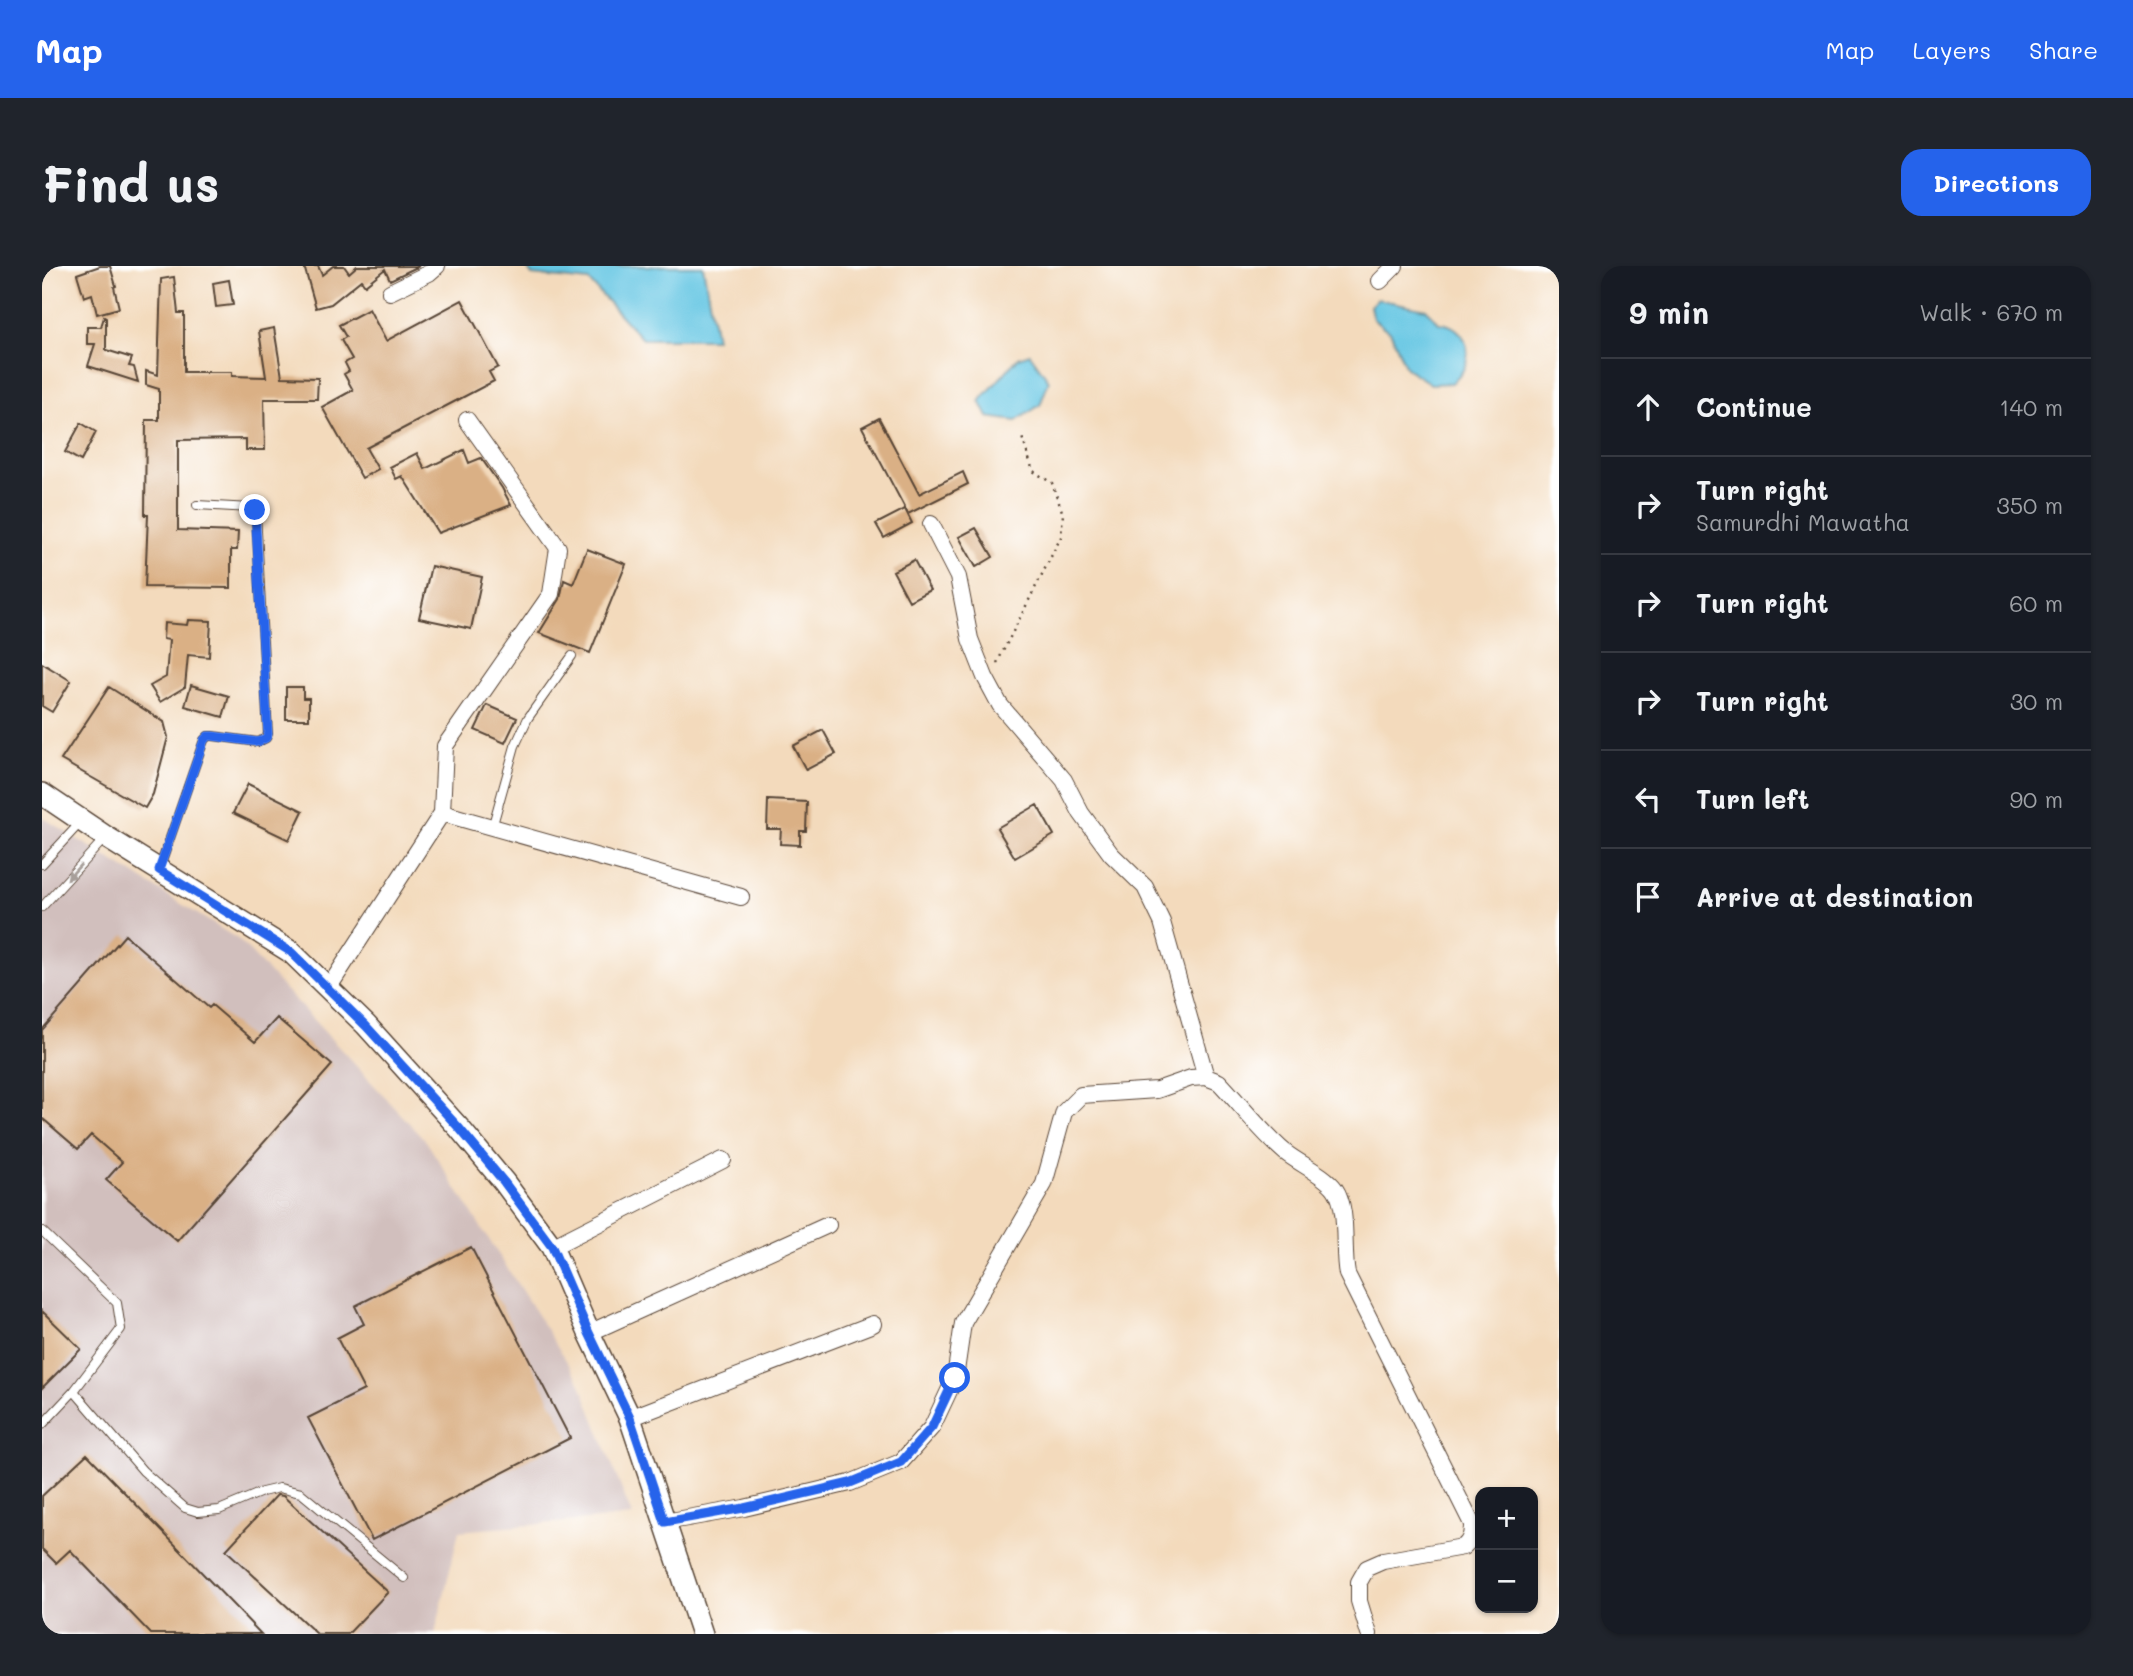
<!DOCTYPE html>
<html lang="en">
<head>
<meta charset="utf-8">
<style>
	:root { --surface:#171b24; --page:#20242c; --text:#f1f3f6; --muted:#9ea1a6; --line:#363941; --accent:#2563eb }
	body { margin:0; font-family:Mali,sans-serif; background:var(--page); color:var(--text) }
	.controls { position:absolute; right:21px; bottom:21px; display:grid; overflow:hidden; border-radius:14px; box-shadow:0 2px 5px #0004 }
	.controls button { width:63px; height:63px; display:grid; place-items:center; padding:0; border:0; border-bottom:2px solid var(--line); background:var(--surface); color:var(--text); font:35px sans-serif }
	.stop { position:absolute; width:21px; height:21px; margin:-16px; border:5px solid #2563eb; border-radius:50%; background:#fff }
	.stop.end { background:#2563eb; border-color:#fff; box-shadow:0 2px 7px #0008 }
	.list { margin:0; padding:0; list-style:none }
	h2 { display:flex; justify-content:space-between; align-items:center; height:91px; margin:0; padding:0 28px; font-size:30px }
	h2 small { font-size:23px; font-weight:400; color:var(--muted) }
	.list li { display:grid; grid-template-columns:46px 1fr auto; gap:21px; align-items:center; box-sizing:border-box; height:98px; padding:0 28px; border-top:2px solid var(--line) }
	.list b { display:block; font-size:26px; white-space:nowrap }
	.list p { margin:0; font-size:23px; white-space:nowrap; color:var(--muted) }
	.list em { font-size:23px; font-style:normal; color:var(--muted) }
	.icon { flex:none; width:38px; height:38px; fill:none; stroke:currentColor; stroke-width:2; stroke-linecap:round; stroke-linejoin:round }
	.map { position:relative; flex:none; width:1517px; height:1368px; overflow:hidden; border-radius:21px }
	header { display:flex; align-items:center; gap:42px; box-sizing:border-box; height:98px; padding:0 35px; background:var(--accent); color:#fff }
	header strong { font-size:33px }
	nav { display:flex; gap:38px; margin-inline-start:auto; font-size:24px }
	.intro { display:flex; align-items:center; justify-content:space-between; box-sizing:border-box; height:168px; padding:0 42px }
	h1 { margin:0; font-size:49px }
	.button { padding:18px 32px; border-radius:21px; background:var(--accent); color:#fff; font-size:24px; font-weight:700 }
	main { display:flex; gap:42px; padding:0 42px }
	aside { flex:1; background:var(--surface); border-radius:21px; box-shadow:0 2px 5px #0004 }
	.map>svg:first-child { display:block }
</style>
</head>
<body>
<header>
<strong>Map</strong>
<nav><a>Map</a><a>Layers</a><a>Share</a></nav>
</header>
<div class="intro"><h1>Find us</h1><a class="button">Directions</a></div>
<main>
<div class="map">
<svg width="1517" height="1368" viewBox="0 0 1517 1368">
	<rect width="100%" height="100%" fill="#fff"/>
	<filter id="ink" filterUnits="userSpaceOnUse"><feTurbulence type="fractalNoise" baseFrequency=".0143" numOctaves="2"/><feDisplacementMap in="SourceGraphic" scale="14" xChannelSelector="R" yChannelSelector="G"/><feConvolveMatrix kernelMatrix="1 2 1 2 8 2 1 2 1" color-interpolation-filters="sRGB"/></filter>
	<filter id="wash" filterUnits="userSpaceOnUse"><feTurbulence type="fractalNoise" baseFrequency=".00686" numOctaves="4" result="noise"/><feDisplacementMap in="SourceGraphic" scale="28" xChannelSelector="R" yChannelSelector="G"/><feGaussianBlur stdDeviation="1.57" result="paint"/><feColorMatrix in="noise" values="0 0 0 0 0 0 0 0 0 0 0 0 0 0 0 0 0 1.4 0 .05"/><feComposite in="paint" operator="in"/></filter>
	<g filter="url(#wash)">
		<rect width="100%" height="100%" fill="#f3dabc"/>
		<!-- industrial -->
		<path fill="#d1bfbd" d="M0,551l197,123 187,201 154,241 52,134 -173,15 -24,103h-393z"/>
		<!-- water -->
		<path fill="#65c6e3" stroke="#507880" stroke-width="2" d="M484,0h177l13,73h-74l-53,-58 -57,-6z
			M1335,33l49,10 13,14c24,2 35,25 24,47 -2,4 -8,9 -11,13l-21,1 -25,-16 -15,-35 -18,-14 -3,-13z
			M988,88l19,27 -9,24 -24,16 -28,-4 -8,-16 38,-43z"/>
		<g id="blocks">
			<!-- building -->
			<path fill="#dab085" d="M58,0h10l6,20 -2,1 5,21 -22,6 -5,-20 -8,3 -7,-23z
				M262,0h14l4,9 11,-9h11l5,7 8,-7h62l-29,14 -5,-11 -20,16 -4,-5 -30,24 -15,4z
				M132,11l4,36h6v59h48v4l34,1 -7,-46 15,-3 8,49 36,1 -1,21h-53l1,51h-19v-11l-68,1v90l60,2 -1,18h-6v38l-86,-1 3,-72h-3l1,-95h13v-31l-13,-4v-14l12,4 3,-96z
				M187,14l4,25 -17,2 -3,-24z
				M420,34l36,67 -9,5 5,9 -128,67 12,21 -16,9 -40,-71 31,-17 -9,-16 5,-3 -4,-8 7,-4 -11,-19 5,-3 -7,-12 30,-16 17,32z
				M62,51l2,1v32l26,8 -3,8 5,1 4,15 -50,-16 7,-22h-8v-17h14z
				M837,152l40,76 44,-22 5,12 -60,30 -46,-87z
				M39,157l15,9 -15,29 -16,-9z
				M422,184l5,13 12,-5 21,30 9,17 -73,28 -36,-57 -6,3 -6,-12 27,-14 8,16z
				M863,243l7,14 -28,15 -8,-14z
				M934,262l17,29 -17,10 -17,-30z
				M545,283l39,15 -36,89 -51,-20 21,-34 4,-19 9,4z
				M872,294l16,30 -21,11 -16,-30z
				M389,300l51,11 -11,52 -52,-11z
				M146,354l23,1 -2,36 -21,-2 -3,32 -25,15 -10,-16 16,-9 3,-37 -6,-1 1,-16 23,2z
				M0,397l29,18 -19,31 -10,-6z
				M149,419l38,11 -6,21 -38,-11z
				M67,421l55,35 4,15 -15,57 -8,14 -84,-48z
				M244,421h17v11h6v21h-23z
				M445,439l30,13 -12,25 -30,-13z
				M781,464l13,24 -30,16 -13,-24z
				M206,518l55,27 -14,29 -56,-27z
				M726,534l39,2 -1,29h-6v14l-20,-1 1,-15h-14z
				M995,539l17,30 -39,23 -18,-30z
				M83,669l84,73 3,-3 43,37 22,-24 55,47 -155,176 -71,-61 16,-18 -31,-27 -13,14 -36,-31v-88z
				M429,981l99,191 -198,102 -64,-122 56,-28 -27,-52 27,-14 -9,-18z
				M0,1045l39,38 -39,39z
				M45,1188l69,71 105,109h-110l-81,-84 -14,13 -14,-14v-53z
				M235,1229l6,1 105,96 -40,42h-31l-91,-84z"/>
		</g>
	</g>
	<g filter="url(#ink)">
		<use href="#blocks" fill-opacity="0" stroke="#574436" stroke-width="2"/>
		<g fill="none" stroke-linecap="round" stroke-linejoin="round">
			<!-- lane casing -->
			<g stroke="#574436" stroke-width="10">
				<path id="lane" d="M450,562l23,-82 13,-28 44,-62
					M0,598l38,-41
					M118,601l44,-127 4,-4h5l45,6 8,-4 2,-4 -12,-221 -5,-5 -54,-3
					M0,641l64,-70
					M0,965l75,72 4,26 -47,62 -32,34
					M32,1125l69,80 42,37 13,4 21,-2 43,-18 17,-4 22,5 103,85"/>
			</g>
			<!-- street casing -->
			<g stroke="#574436" stroke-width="18">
				<path id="street" d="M1338,15l15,-15
					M348,26l39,-19 8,-7
					M889,258l27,53 12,62 15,38 15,28 64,75 17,33 30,41 34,33 17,35 44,155
					M400,547l299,84
					M287,721l113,-174 3,-67 106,-152 7,-46 -91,-128
					M510,981l171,-87
					M547,1067l239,-108
					M588,1152l243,-94
					M623,1256l79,-14 106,-25 51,-21 31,-35 23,-49 8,-55 81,-139 20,-72 17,-17 76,-5 34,-12 15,-1 13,5c22,23 43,51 67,71 14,11 39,22 49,36 14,20 7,61 12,85l125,250c0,10 -1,17 -9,23l-80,14 -16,7 -8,14v19l10,33"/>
			</g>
			<!-- secondary casing -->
			<g stroke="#574436" stroke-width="24">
				<path id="secondary" d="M0,528l64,43 185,115 75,73 94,104 44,53 48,65 37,86 41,85 72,216"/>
			</g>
			<!-- path -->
			<path stroke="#574436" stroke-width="2.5" stroke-dasharray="2 5" stroke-linecap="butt" d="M955,397l64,-126 2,-23 -11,-31 -19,-12 -12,-37"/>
			<!-- lane -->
			<use href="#lane" stroke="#fff" stroke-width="8"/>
			<!-- street -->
			<use href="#street" stroke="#fff" stroke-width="16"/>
			<!-- secondary -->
			<use href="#secondary" stroke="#fff" stroke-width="21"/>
		</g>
		<!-- one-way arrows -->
		<defs><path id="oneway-solid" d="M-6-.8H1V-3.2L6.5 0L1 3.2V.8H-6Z" transform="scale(1.75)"/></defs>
		<use fill="#a79f9a" href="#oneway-solid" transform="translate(32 606) rotate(132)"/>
	</g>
	<g fill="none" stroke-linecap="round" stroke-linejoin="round" filter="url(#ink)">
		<!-- route -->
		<path stroke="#2563eb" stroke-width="9" d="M213,244l13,224 -2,4 -8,4 -46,-6h-4l-4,4 -45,130 132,82 75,74 94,103 44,53 48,65 37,86 41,85 35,104 79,-14 106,-25 51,-21 31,-35 23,-49"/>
	</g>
</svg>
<div class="controls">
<button>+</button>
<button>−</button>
</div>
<div class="stop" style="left:913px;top:1112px"></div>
<div class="stop end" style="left:213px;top:244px"></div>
</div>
<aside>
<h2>9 min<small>Walk · 670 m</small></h2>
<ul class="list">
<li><svg class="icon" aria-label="ahead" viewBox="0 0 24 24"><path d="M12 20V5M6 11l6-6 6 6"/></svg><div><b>Continue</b></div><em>140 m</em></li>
<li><svg class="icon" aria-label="right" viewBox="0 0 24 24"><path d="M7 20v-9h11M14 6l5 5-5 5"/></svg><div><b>Turn right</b><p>Samurdhi Mawatha</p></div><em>350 m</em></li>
<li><svg class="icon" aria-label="right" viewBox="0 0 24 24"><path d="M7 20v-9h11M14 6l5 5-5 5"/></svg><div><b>Turn right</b></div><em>60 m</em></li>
<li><svg class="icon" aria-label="right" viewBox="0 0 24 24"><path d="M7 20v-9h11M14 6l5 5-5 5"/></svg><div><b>Turn right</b></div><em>30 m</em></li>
<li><svg class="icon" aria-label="left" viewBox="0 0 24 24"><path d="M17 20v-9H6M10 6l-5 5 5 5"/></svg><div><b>Turn left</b></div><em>90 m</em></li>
<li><svg class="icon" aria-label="arrive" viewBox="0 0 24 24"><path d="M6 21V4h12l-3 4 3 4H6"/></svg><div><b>Arrive at destination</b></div></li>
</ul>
</aside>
</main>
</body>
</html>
